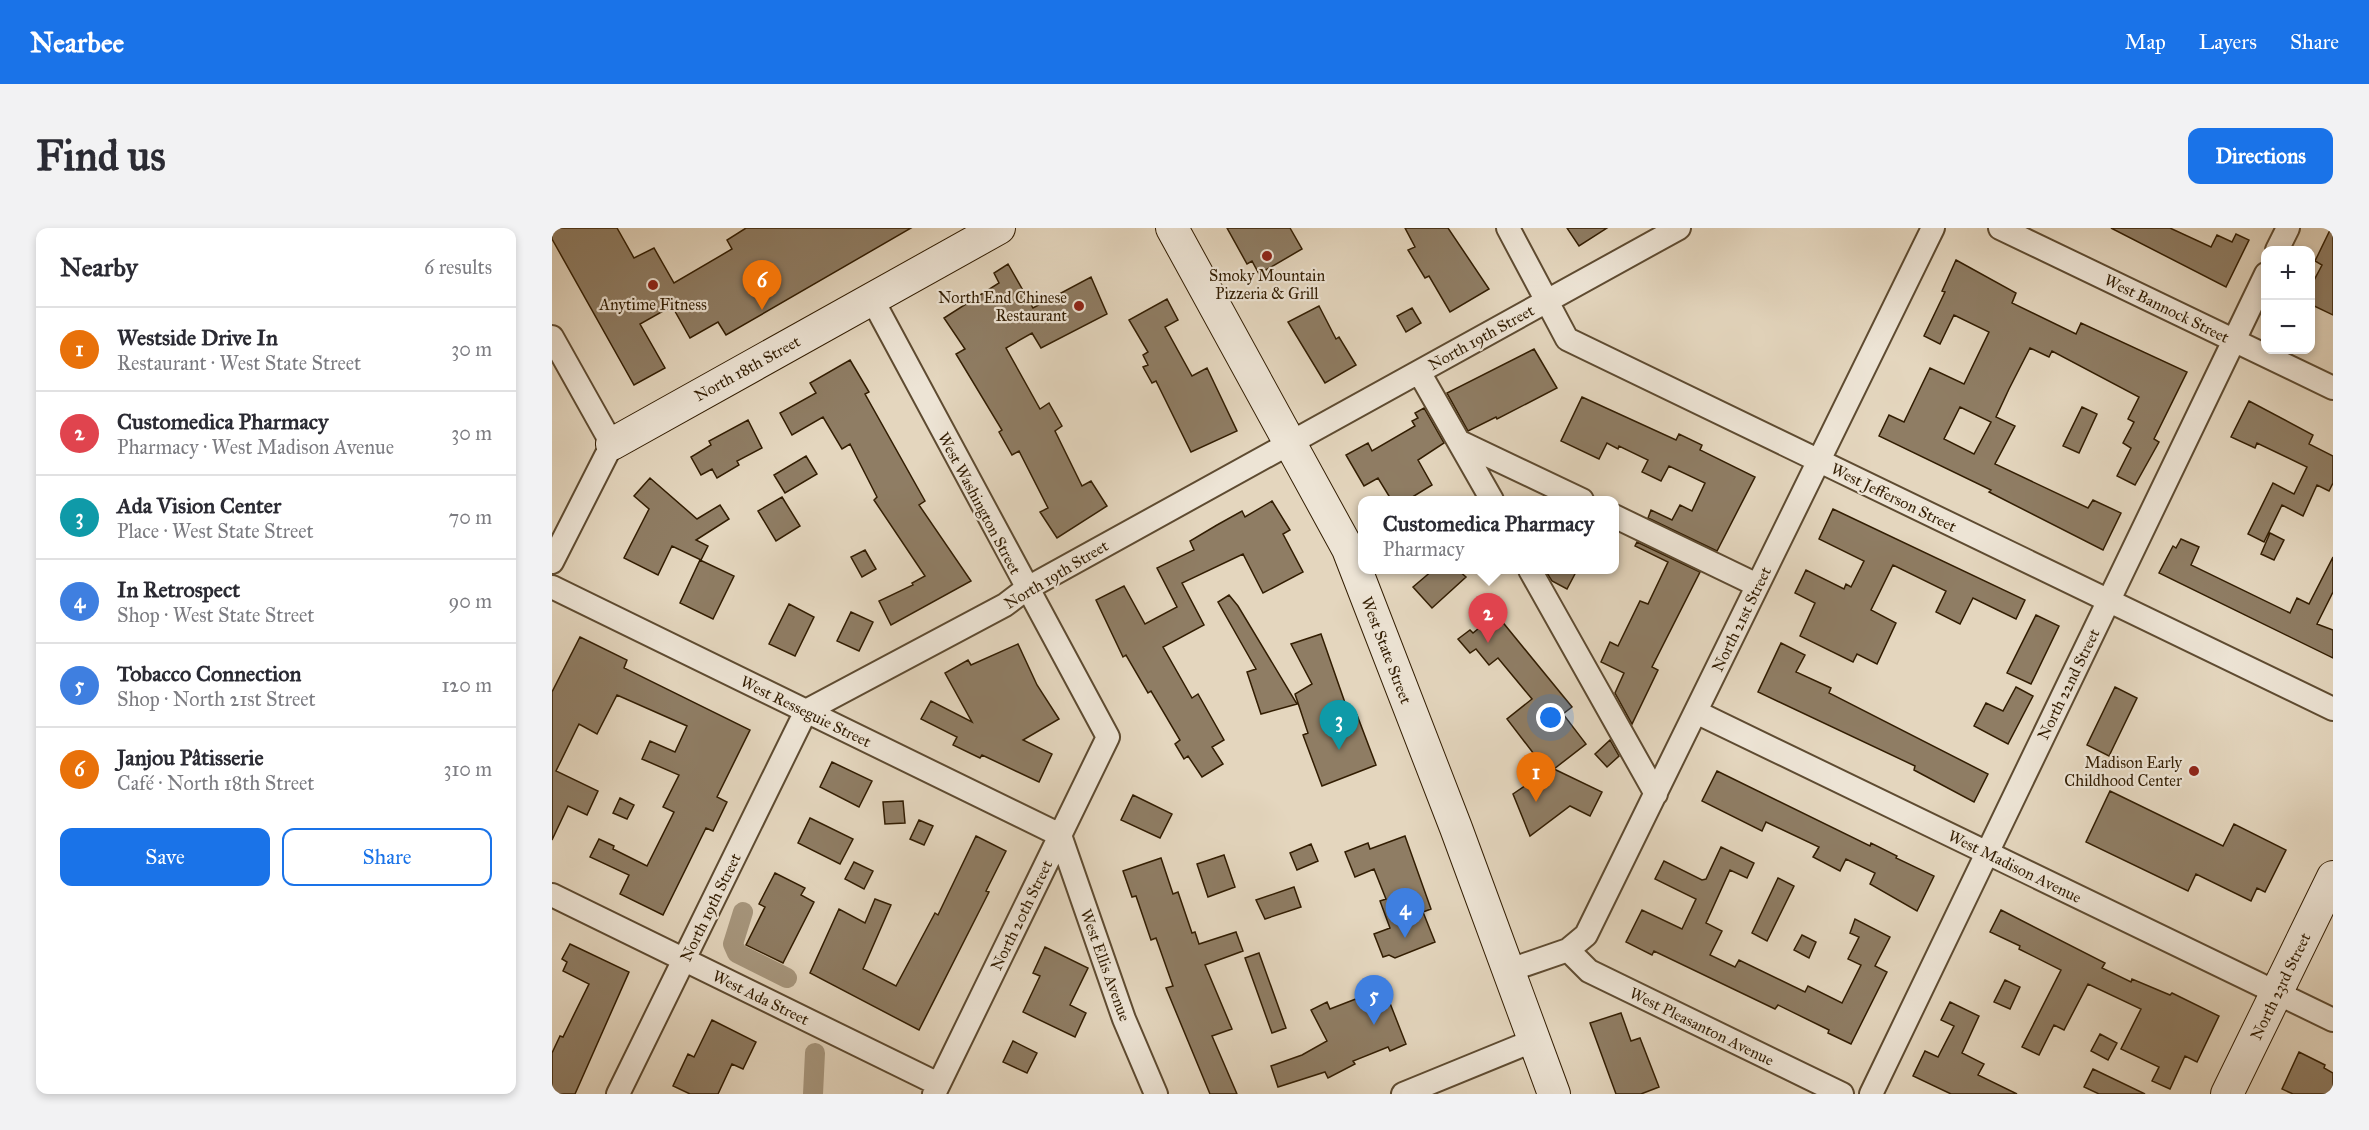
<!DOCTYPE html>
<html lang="en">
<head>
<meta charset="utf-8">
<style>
	:root { --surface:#fff; --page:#f2f2f3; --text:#2b2b33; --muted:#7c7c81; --line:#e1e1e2; --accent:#1a73e8 }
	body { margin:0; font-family:"IM FELL Great Primer",serif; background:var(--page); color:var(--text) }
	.controls { position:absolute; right:18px; top:18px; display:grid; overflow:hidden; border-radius:12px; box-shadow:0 3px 9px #0003 }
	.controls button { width:54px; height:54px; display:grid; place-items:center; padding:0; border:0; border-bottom:2px solid var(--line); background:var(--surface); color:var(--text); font:30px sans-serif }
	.you { position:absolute; left:999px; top:490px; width:21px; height:21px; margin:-15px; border:4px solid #fff; border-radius:50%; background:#1a73e8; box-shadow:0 0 0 9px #1a73e833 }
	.badge { display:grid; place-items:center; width:39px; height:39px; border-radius:50%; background:var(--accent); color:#fff; font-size:20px; font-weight:700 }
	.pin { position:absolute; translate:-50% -50px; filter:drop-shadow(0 2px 3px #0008) }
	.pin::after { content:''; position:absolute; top:32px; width:21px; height:18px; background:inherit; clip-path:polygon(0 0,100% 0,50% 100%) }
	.popup { position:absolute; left:806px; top:268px; width:261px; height:78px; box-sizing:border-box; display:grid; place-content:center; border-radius:12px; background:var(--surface); filter:drop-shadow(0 2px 4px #0005); font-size:20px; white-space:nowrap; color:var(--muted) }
	.popup b { font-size:22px; color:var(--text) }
	.popup::after { content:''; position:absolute; left:50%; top:100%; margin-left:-12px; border:12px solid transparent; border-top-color:var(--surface) }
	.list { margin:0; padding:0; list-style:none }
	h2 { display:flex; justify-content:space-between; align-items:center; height:78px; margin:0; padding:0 24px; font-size:26px }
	h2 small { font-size:20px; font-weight:400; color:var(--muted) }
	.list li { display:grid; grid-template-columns:39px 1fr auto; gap:18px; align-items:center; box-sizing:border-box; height:84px; padding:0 24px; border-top:2px solid var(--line) }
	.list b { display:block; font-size:22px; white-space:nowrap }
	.list p { margin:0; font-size:20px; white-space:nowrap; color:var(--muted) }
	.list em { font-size:20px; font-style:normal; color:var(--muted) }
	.actions { display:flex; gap:12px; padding:18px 24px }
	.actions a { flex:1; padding:14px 0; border:2px solid var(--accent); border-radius:12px; text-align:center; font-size:21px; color:var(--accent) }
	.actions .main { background:var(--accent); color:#fff }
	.map { position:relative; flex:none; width:1781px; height:866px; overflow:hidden; border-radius:12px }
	header { display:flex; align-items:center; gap:36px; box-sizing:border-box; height:84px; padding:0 30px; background:var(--accent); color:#fff }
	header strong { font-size:28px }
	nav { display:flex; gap:33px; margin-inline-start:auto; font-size:21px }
	.intro { display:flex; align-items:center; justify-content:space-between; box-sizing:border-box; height:144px; padding:0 36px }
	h1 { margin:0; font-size:42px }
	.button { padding:15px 27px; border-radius:12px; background:var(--accent); color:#fff; font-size:21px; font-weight:700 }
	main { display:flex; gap:36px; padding:0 36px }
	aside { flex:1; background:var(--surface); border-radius:12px; box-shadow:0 3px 9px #0003 }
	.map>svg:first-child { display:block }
</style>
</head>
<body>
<header>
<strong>Nearbee</strong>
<nav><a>Map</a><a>Layers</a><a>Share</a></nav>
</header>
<div class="intro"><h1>Find us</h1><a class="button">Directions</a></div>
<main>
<aside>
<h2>Nearby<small>6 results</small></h2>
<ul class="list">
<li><span class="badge" style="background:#e8710a">1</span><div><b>Westside Drive In</b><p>Restaurant · West State Street</p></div><em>30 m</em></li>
<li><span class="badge" style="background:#e0444e">2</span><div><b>Customedica Pharmacy</b><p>Pharmacy · West Madison Avenue</p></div><em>30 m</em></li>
<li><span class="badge" style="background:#0f9aa8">3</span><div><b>Ada Vision Center</b><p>Place · West State Street</p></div><em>70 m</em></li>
<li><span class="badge" style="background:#3f7fe0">4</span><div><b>In Retrospect</b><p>Shop · West State Street</p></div><em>90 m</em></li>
<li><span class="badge" style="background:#3f7fe0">5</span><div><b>Tobacco Connection</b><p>Shop · North 21st Street</p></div><em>120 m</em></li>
<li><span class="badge" style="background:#e8710a">6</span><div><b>Janjou Pâtisserie</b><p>Café · North 18th Street</p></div><em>310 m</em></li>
</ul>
<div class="actions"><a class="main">Save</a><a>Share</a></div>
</aside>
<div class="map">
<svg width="1781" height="866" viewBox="0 0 1781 866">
	<rect width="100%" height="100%" fill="#e4d6be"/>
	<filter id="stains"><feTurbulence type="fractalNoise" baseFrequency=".00333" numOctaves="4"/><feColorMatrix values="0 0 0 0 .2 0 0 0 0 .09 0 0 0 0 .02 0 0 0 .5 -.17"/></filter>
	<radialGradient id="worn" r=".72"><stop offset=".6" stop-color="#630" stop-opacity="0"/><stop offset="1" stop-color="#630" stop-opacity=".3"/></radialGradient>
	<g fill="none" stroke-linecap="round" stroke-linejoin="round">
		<!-- canal -->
		<path stroke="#a7977e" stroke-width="20" d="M191,684l-10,32 4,9 50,25
			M261,866l2,-41"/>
	</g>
	<!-- building -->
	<path fill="#8f7d64" stroke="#321d02" stroke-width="1.5" fill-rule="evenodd" d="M0,0h65l17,30 20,-10 20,35 58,-34 -5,-9 19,-12h165l-185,107 -8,-13 -28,16 -18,-32 -32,18 25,44 -31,17 -82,-146z
		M675,0h63l12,21 -43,25 -7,-13 -5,3z
		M853,0h43l41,61 -39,23 -21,-36 -4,2 -17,-28 7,-3z
		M1015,0h40l-28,18z
		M1559,0h59l41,19 6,-12 15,7 4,-8 13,6 -23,47z
		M1779,0h2v87l-23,-11v-16l12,-23 -7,-4z
		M1404,32l60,33 -4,10 64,31 5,-11 106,49 -33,67 5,3 -24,43 -18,-9 14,-28 -8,-5 11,-21 -6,-3 11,-22 -87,-46 -3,6 -19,-9 -21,41 -13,28 19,9 -20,38 93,44 5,-8 28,13 -18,37 -114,-58 2,-2 -112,-54 10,-21 15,7 26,-54 34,16 25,-52 -35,-17 -14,29 -16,-8 21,-44 -3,-1zM1408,179l31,15 -17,32 -30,-15z
		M456,36l25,44 58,-31 16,37 -66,34 -9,-15 -26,15 34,61 9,-6 13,23 -7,5 27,55 9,-5 16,25 -50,32 -17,-26 8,-4 -29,-57 -7,4 -13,-23 3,-2 -46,-76 9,-5 -21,-31 55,-35 -5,-10z
		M615,71l11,21 -13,7 27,49 15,-8 30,63 -46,21 -35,-71 -4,2 -9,-16 5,-2 -5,-10 5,-3 -19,-32z
		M767,78l17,33 3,-2 17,28 -31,18 -37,-61z
		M860,80l9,15 -15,9 -9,-16z
		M982,121l23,39 -60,31 -1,-2 -28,14 -21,-38z
		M298,132l19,32 -4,2 60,107 -6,4 52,76 -80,44 -12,-24 34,-16 -1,-2 13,-7 -51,-76 3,-3 -27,-53 -8,5 -19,-32 -31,18 -12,-22 36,-20 -6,-10z
		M1030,169l94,43 3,-6 23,11 -2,5 55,27 -38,74 -69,-33 3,-8 21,10 8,-15 12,6 13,-28 -36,-17 -8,15 -19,-9 6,-12 -29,-14 -1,3 -11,-6 -8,16 -38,-18z
		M1697,173l64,34 -4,9 24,12v27l-4,8 -12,-6 -14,31 -21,-11 -18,37 -16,-8 25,-51 21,11 13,-27 -50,-24 -2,5 -24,-11z
		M1530,179l15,7 -18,39 -16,-7z
		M872,180l20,35 -26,17 14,25 -26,16h-14l-14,-23 -14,8 -18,-31 22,-12 4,8 43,-25 -3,-5 6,-3 -3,-5z
		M196,192l14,28 -25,13 2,4 -22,13 -5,-9 -11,6 -10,-18 20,-12 -2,-4z
		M254,228l11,18 -32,19 -11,-18z
		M98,250l47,41 23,-14 9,14 -33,21 12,6 -7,14 -29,-14 -14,29 -34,-17 25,-49 -15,-13z
		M230,269l18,29 -24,15 -18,-30z
		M720,273l18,29 -7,4 20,38 -40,21 -20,-39 -61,29 22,42 -41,22 29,51 6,-4 26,46 -12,7 11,17 -21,13 -14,-21 -4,3 -9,-15 5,-4 -29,-49 -3,2 -22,-38 -3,2 -27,-57 28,-14 21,38 32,-17 -20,-39 37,-18 -4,-9 27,-16 25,-14 3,6z
		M1281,281l192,91 -9,19 -43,-21 -13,26 -24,-12 10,-21 -53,-26 -22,45 25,13 -19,41 -20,-10 -4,8 -53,-26 15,-33 -20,-10 11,-23 38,19 2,-5 5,3 13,-26 -45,-22z
		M1718,305l14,7 -10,20 -13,-6z
		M1629,311l18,8 -8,18 99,48 7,-15 12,6 24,-47v35l-16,32 16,6v28l-174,-85 14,-27 3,2z
		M1085,314l63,30 -48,95 6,3 -26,54 -17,-31 9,-20 -23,-11 9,-20 8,4 22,-45 8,3 20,-42 -33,-16z
		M313,322l11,19 -14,8 -11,-20z
		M148,332l34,16 -21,43 -33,-16z
		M881,342h25l8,7 -34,31 -19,-21z
		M993,342h32l-10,19 -15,-8z
		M677,367l9,11 59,98 -36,10 -14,-42 9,-3 -38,-67z
		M237,376l25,13 -19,39 -26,-12z
		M299,384l22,10 -14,29 -22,-10z
		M944,386l76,93 -9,7 23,30 -32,25 48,23 -12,24 -20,-10 -40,30 -17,-42 34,-23 -40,-52 25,-20 -34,-41 -9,7 -13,-16 -6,4 -12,-14 12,-9 3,3z
		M1484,387l23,11 -28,58 -24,-11z
		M769,406l29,83 7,-2 19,50 -54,21 -19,-51 5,-2 -13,-39 17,-10 -21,-40z
		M28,409l47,23 -3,8 126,62 -33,67 10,5 -14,29 -7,-3 -43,87 -43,-21 9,-19 -39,-18 9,-18 15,7 -1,3 34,17 27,-54 -11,-5 16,-32 -37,-16 8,-18 25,11 12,-26 -70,-31 -20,39 -18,-10 -23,47 42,20 -11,24 -19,-9 -16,34v-148z
		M1229,415l24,12 -9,17 35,16 -2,5 159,81 -14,28 -60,-32 1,-4 -157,-74z
		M466,416l19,41 22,34 -36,21 29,14 -13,28 -57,-27 -2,3 -27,-13 4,-8 -36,-18 10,-18 41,21 -27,-49 23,-13 3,5z
		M1464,459l17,9 -25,48 -34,-18 12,-23 17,8z
		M1563,459l22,11 -28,58 -22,-11z
		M1058,512l9,16 -12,11 -12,-13z
		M280,534l40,19 -13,26 -39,-20z
		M1165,543l153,75 1,-3 26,13 -1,2 38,18 -17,35 -47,-27 5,-11 -29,-14 -6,12 -27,-14 6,-10 -53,-25 -4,9 -60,-30z
		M1558,563l113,55 11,-22 52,26 -21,42 -8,-4 -6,13 -55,-27 -8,17 -102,-49z
		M581,567l39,19 -12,24 -39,-18z
		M68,570l14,7 -7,14 -14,-6z
		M351,573l2,22 -20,1 -2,-22z
		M258,590l43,21 -13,25 -42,-21z
		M367,592l14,6 -9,19 -14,-6z
		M424,608l30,15 -20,40 3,1 -70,138 -109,-57 29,-64 26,14 10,-24 16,6 -28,64 33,17 39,-73 3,2z
		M853,608l26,73 -8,3 12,30 -40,16 -6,-3 -6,2 -9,-23 16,-6 -10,-27 6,-2 -12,-30 -19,8 -10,-25 23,-9 2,6z
		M759,616l7,17 -21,9 -7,-17z
		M1169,619l33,16 -7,15 -17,-8 -24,53 16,8 -12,24 25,12 4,-7 66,32 3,-6 34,17 19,-38 -13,-6 11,-22 -9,-4 5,-14 35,18 -15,29 12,6 -36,72 -23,-11 1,-3 -51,-25 -3,4 -121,-58 -2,4 -26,-13 16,-32 40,19 14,-30 -41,-20 9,-18 38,19 4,-1z
		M672,627l11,32 -27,10 -11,-33z
		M609,630l12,36 5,-2 14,41 3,-1 4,12 37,-12 7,19 -38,14 27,64 -20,7 25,58h-27l-44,-106 7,-2 -17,-48 -5,2 -15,-44 -4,1 -9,-26z
		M302,634l19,9 -9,18 -19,-10z
		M223,645l30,15 -4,7 13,7 -31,61 -37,-18 19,-38 -6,-3z
		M1226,650l16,8 -27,55 -15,-8z
		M742,659l7,20 -36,12 -9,-19z
		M1449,682l104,53 -3,5 29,14 1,-3 38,16 2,-2 47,23 -22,46 -12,-6 -15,33 -18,-8 7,-14 -38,-18 20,-40 -53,-25 -24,46 -10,-5 -15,30 -17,-8 39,-77 -42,-21 1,-3 -30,-14z
		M1250,707l14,7 -7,16 -15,-8z
		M18,716l59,28 -54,122h-23v-41l8,-17 3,1 26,-53 -26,-13 4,-9 -5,-3z
		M493,719l43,21 -18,37 16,8 -11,24 -52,-25 17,-36 -7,-3z
		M707,725l27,75 -14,5 -27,-75z
		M1453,752l15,7 -10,22 -16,-7z
		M832,760l22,56 -16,7 -2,-4 -35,14 2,3 -27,14 -3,-6 -47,15 -7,-21 31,-11 25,-14 -16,-31 16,-8 3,7z
		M1398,774l29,14 -17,37 22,11 -6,11 39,19h-66l-38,-18 12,-25 13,6 16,-31 -13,-6z
		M1069,785l10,28 9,-3 19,49 -18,7h-25l-26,-71z
		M160,792l44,22 -13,27 -11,-5 -14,30h-28l-17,-8 15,-32 6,3z
		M1548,806l17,9 -9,17 -17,-9z
		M461,813l24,12 -10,20 -24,-11z
		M1747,824l26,13 -1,3 9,5v21h-40l-11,-5z
		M1541,841l52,25h-46l-15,-7z"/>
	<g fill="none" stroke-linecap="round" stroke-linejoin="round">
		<!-- street casing -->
		<g stroke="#5e4b31" stroke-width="26">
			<path id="street" d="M956,0l59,111 766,370
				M1448,0l333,160
				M1725,22l11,-22
				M320,71l236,438 -174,357
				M0,109l60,107 -60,118
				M867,144l73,128
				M908,214l122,58
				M1062,288l143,69
				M978,342l126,224
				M0,359l508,248 64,184 32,75
				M1144,484l637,308
				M0,667l386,189
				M1016,722l21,21 253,123
				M958,742l58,-20 18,-15 347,-707
				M66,866l188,-383 199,-106 21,-16 653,-361
				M851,866l132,-54
				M1319,866l395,-820"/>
		</g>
		<!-- secondary casing -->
		<g stroke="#321d02" stroke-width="34">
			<path id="secondary" d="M620,0l176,321 108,279 98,266
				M60,216l387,-216
				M1675,866l106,-217"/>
		</g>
		<!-- street -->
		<use href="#street" stroke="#ede4d5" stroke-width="22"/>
		<!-- secondary -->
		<use href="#secondary" stroke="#ede4d5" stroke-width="32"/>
	</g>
	<!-- markers -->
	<g fill="#8f2418" stroke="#ede4d5" stroke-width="2">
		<circle cx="715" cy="28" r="6"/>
		<circle cx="101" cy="57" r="6"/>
		<circle cx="527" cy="78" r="6"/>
		<circle cx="1642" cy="543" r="6"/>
	</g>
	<g text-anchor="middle" stroke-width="4.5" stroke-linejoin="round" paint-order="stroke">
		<!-- poi labels -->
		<g font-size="16" fill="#321d02" stroke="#ede4d5">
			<text x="715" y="53">Smoky Mountain<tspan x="715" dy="18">Pizzeria &amp; Grill</tspan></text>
			<text x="515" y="75" text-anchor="end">North End Chinese<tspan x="515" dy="18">Restaurant</tspan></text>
			<text x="101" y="82">Anytime Fitness</text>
			<text x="1630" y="540" text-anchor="end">Madison Early<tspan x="1630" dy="18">Childhood Center</tspan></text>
		</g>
		<!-- street labels -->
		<g font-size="16" fill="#321d02" stroke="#ede4d5">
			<text transform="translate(1615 80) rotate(26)" y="6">West Bannock Street</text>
			<text transform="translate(929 109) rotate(-29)" y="6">North 19th Street</text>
			<text transform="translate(195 140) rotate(-29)" y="6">North 18th Street</text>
			<text transform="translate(1342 269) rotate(26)" y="6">West Jefferson Street</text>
			<text transform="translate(428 275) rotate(62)" y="6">West Washington Street</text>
			<text transform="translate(504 346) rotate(-31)" y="6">North 19th Street</text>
			<text transform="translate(1189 391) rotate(-64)" y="6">North 21st Street</text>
			<text transform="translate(835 422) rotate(69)" y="6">West State Street</text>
			<text transform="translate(1516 456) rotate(-64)" y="6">North 22nd Street</text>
			<text transform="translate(254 483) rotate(26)" y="6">West Resseguie Street</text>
			<text transform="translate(1463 638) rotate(26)" y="6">West Madison Avenue</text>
			<text transform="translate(158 679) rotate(-64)" y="6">North 19th Street</text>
			<text transform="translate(469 687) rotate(-64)" y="6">North 20th Street</text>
			<text transform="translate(554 737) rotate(70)" y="6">West Ellis Avenue</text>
			<text transform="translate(1728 758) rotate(-64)" y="6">North 23rd Street</text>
			<text transform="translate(209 769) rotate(26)" y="6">West Ada Street</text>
			<text transform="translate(1150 798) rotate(26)" y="6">West Pleasanton Avenue</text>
		</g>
	</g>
	<rect width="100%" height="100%" filter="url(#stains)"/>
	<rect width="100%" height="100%" fill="url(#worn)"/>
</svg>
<div class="controls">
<button>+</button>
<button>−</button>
</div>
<div class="you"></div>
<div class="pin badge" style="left:984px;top:574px;background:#e8710a">1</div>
<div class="pin badge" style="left:936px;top:415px;background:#e0444e">2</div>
<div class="popup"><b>Customedica Pharmacy</b>Pharmacy</div>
<div class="pin badge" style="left:787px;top:522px;background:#0f9aa8">3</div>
<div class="pin badge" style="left:853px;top:710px;background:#3f7fe0">4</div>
<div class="pin badge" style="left:822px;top:797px;background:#3f7fe0">5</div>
<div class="pin badge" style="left:210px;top:82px;background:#e8710a">6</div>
</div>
</main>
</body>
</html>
